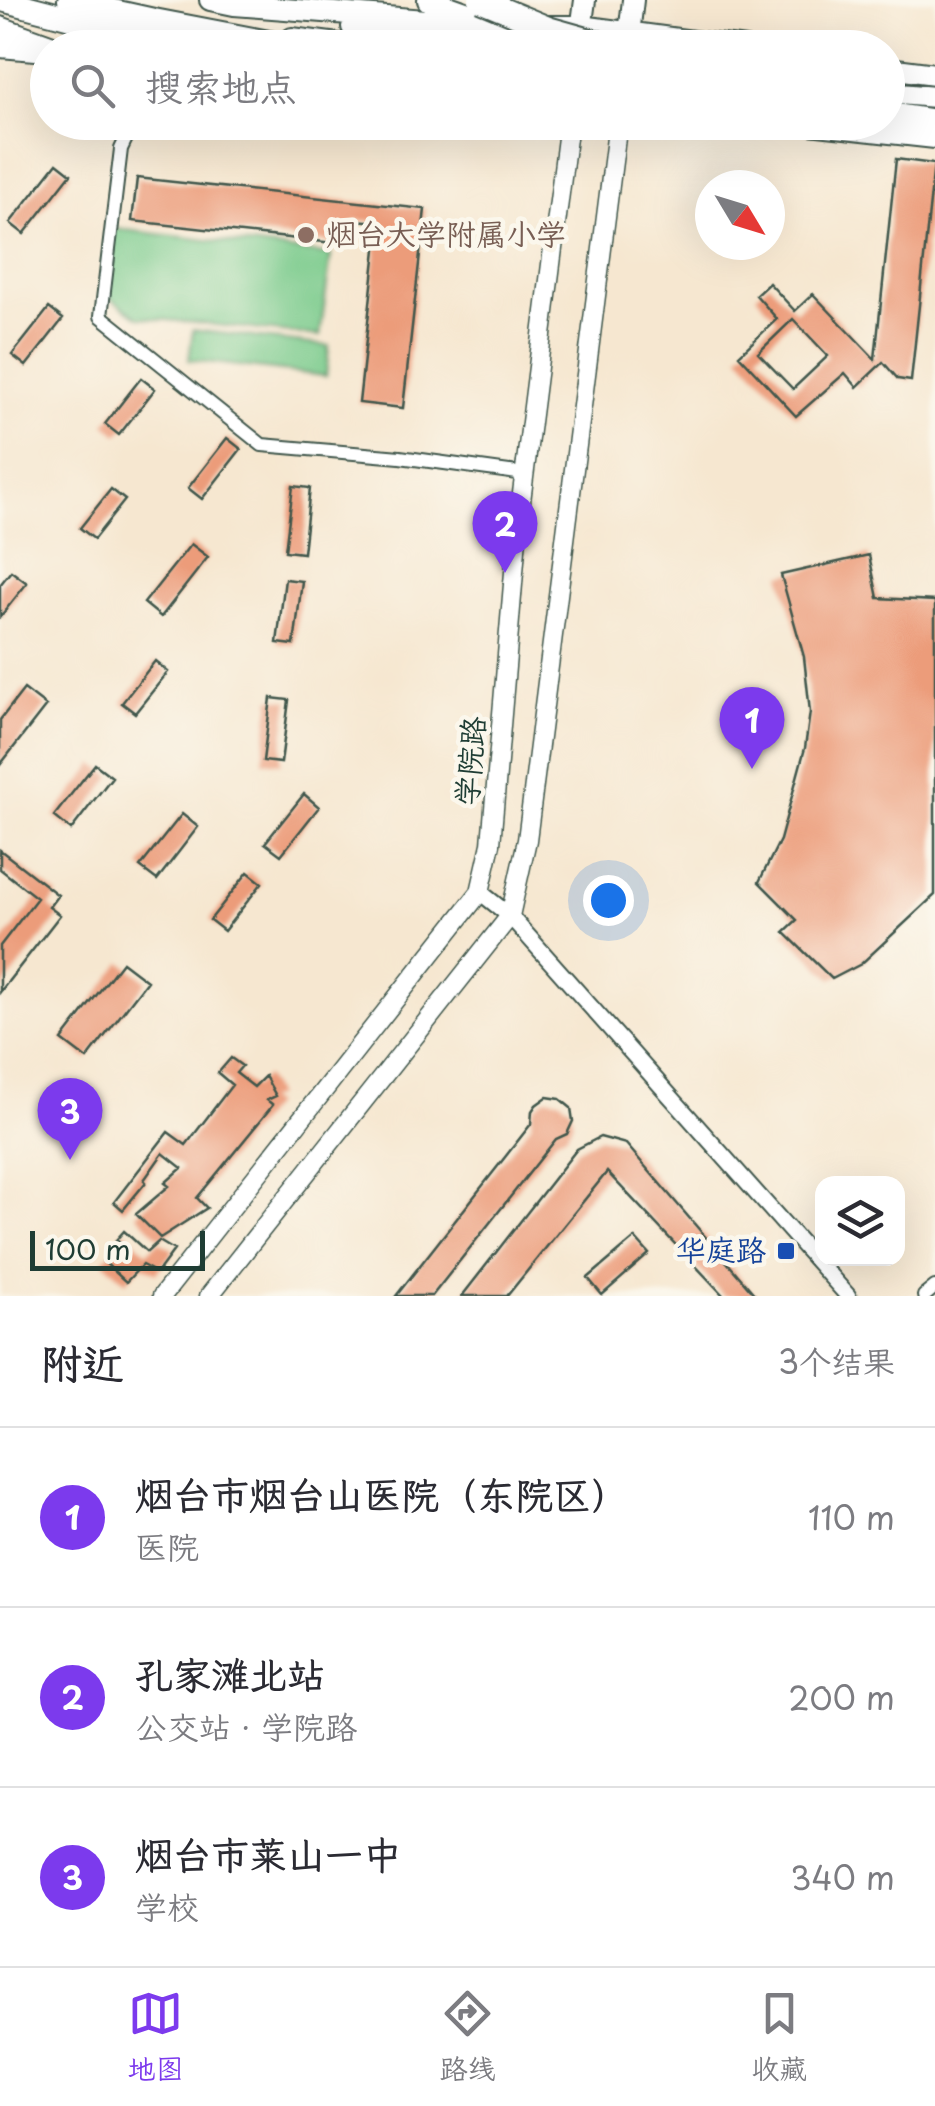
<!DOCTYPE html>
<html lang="zh">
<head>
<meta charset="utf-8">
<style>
	:root { --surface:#fff; --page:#f7f7f7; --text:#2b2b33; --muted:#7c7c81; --line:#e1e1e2; --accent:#7c3aed }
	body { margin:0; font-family:"Playpen Sans","LXGW WenKai TC",sans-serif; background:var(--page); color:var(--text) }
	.controls { position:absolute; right:30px; bottom:30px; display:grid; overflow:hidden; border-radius:20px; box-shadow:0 10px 40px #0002 }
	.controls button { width:90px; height:90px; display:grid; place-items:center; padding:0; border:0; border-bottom:2px solid var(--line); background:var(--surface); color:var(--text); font:50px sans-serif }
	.compass { position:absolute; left:695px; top:170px; width:90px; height:90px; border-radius:50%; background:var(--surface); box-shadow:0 10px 40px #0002; rotate:128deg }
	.scale { position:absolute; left:30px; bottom:25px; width:175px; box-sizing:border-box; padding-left:10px; border:5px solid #1f3d34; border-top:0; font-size:28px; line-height:35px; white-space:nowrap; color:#1f3d34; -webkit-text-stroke:8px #fbf7ec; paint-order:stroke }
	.you { position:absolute; left:608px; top:900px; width:35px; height:35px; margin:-25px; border:8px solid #fff; border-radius:50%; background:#1a73e8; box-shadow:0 0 0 15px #1a73e833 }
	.badge { display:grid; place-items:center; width:65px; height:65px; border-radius:50%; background:var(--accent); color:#fff; font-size:32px; font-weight:700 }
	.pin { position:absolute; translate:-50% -82px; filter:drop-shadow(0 2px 5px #0008) }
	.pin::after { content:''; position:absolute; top:52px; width:35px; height:30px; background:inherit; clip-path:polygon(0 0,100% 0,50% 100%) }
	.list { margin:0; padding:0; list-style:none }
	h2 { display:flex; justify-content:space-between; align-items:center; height:130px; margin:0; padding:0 40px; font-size:42px }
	h2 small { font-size:32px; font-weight:400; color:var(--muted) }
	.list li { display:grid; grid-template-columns:65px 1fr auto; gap:30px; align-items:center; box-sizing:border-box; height:180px; padding:0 40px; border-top:2px solid var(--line) }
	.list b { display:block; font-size:38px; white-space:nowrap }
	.list p { margin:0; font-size:32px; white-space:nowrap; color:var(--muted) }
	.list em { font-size:32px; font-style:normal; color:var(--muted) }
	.icon { flex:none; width:55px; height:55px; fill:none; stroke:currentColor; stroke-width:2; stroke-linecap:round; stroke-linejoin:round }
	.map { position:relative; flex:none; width:935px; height:1296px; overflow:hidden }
	.search { position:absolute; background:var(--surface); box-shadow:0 10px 40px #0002; left:30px; right:30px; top:30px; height:110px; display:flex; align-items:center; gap:25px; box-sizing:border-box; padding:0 35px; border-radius:55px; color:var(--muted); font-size:38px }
	.sheet { height:670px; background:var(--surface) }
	nav { display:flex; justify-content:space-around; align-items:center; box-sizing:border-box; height:140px; border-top:2px solid var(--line); background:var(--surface); font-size:28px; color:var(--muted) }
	nav a { display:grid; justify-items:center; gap:5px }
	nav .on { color:var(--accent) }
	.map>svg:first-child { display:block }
</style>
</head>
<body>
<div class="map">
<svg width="935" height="1296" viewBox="0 0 935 1296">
	<rect width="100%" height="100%" fill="#fbf7ec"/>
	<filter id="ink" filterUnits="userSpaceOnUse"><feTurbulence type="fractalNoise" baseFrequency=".01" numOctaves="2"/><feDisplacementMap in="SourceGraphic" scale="20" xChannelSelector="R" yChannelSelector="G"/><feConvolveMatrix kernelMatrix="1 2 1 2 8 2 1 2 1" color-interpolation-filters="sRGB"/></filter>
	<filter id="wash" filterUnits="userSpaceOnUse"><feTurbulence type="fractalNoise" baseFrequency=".0048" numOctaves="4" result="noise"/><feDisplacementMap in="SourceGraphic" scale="40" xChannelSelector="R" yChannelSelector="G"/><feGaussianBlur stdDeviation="2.25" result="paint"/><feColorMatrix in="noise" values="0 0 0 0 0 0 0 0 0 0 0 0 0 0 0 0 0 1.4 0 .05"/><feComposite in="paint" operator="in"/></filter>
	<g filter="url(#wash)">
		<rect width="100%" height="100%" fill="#f6e7d0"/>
		<!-- pitch -->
		<path fill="#79ca8b" stroke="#4c8460" stroke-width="2.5" d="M109,228l222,27 -11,81 -181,-19 -30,-20z
			M193,330l136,16 -3,30 -137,-16z"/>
		<g id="blocks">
			<!-- building -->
			<path fill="#ec9c7a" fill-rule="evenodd" d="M896,159l38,5 -23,217 -13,-2 -15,-17 -26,25 -12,-14 -49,43 -57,-61 38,-36 -21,-24 13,-12 26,28 18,-17 62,65zM793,319l35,37 -35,33 -35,-36z
				M57,163l14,11 -47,60 -14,-11z
				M137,178l288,31 -22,199 -44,-5 20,-181 -24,-2 -3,25 -220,-24z
				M49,308l14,11 -37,47 -14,-11z
				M141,378l14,11 -36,46 -14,-11z
				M227,438l14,11 -39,50 -14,-11z
				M293,486l17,2 -7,65 -18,-2z
				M111,489l14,11 -31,39 -14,-11z
				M191,544l17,13 -47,60 -17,-14z
				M869,555l9,43 57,3v294l-74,69 -29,15 -48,-47 13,-12 -38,-38 21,-42 25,-92 5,-36 -6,-55 -23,-82z
				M11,571l16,12 -27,34v-32z
				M285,579l17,2 -8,64 -17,-2z
				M155,661l13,11 -33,41 -13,-10z
				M24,689l22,17 -46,59v-45z
				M271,698l18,2 -8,63 -18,-2z
				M95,764l17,13 -41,53 -17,-14z
				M304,794l15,13 -38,48 -16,-12z
				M182,814l16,13 -41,53 -17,-13z
				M0,850l58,45 -9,12 11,8 -60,77v-46l37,-48 -37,-29z
				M248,872l14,11 -38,48 -14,-11z
				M122,962l25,19 -60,78 -25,-19z
				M231,1058l11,8 -6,7 18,14 11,-11 11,20 -9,4 6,5 -76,93 10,10 -47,30 -24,-24 33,-28 -4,-3 17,-15 -19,-15 -19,27 2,2 -23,28 -9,-8 54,-70 18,13 46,-60 -14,-12z
				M547,1097l13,2 11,9 2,13 -6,13 -11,5 -124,157h-36l135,-172 1,-13 4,-6z
				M600,1137l26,7 130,152h-32l-117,-124 -100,124h-45l115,-147z
				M124,1231l23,21 12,-11 15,9 -17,23 -15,-8 -16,17 -23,-21 17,-18 -4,-3z
				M635,1238l14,16 -47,41 -14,-17z"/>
		</g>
	</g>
	<g filter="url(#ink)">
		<use href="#blocks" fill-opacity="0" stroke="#3f564b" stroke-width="2.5"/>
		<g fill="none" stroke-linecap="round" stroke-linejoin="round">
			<!-- minor casing -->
			<g stroke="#3f564b" stroke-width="16">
				<path id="minor" d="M136,122l-6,8 -9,19 -20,167 161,129 138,12 125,17
					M924,1296l11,-9"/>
			</g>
			<!-- tertiary casing -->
			<g stroke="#3f564b" stroke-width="19">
				<path id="tertiary" d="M480,892l30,24 338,380"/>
			</g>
			<!-- secondary casing -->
			<g stroke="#3f564b" stroke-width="21">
				<path id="secondary" d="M162,1296l318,-404 11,-48 27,-319 51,-403
					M209,1296l301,-380 17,-76 91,-718"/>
			</g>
			<!-- primary casing -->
			<g stroke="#3f564b" stroke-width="24">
				<path id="primary" d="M68,0l86,19 151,29
					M210,0l24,5 268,21h79l164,22
					M0,27l50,18
					M352,27l156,21
					M292,38l77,10
					M580,38l5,-38
					M628,43l5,-43
					M888,68l47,6
					M888,93l47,4
					M888,113l47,7
					M791,122l144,16"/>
			</g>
			<!-- motorway casing -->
			<g stroke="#3f564b" stroke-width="26">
				<path id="motorway" d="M2,0l77,20 131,28
					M429,0l73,26
					M0,46l48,4"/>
			</g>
			<!-- minor -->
			<use href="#minor" stroke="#fff" stroke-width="12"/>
			<!-- tertiary -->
			<use href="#tertiary" stroke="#fff" stroke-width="15"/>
			<!-- secondary -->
			<use href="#secondary" stroke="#fff" stroke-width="18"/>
			<!-- primary -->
			<use href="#primary" stroke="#fff" stroke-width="20"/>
			<!-- motorway -->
			<use href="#motorway" stroke="#fff" stroke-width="22"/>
			<!-- motorway-bridge casing -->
			<g stroke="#3f564b" stroke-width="26" stroke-linecap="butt">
				<path id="motorway-bridge" d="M480,0l68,28 71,20"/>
			</g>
			<!-- motorway-bridge -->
			<use href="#motorway-bridge" stroke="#fff" stroke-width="22"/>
		</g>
	</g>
	<!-- markers -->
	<circle fill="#8d6e63" stroke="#fbf7ec" stroke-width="4" cx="306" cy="235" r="10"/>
	<rect fill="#1a4fb4" stroke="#fbf7ec" stroke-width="4" x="776" y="1241" width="20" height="20" rx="5"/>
	<g text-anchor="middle" stroke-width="9" stroke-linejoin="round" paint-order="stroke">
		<!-- education labels -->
		<g font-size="30" fill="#785e54" stroke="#fbf7ec" text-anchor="start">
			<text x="326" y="245">烟台大学附属小学</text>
		</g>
		<!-- street labels -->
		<g font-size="30" fill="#1f3d34" stroke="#fbf7ec">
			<text transform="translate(471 761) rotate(-85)" y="10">学院路</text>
		</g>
		<!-- transit labels -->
		<g font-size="30" fill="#164399" stroke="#fbf7ec" text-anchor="end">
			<text x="766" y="1261">华庭路</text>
		</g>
	</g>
</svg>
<div class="controls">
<button><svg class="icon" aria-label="layers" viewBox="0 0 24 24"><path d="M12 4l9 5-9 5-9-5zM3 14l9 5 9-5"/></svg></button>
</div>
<svg class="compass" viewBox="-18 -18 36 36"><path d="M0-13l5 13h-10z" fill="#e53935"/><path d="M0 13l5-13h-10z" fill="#7c7c81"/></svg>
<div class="scale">100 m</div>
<div class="you"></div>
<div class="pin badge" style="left:752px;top:769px">1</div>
<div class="pin badge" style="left:505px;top:573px">2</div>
<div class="pin badge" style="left:70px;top:1160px">3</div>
<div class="search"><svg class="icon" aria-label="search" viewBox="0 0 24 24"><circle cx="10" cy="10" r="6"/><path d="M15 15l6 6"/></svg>搜索地点</div>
</div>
<section class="sheet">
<h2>附近<small>3个结果</small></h2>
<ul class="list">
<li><span class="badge">1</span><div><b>烟台市烟台山医院（东院区）</b><p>医院</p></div><em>110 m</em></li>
<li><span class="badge">2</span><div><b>孔家滩北站</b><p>公交站 · 学院路</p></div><em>200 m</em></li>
<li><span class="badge">3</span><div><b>烟台市莱山一中</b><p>学校</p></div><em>340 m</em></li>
</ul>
</section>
<nav>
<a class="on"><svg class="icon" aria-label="map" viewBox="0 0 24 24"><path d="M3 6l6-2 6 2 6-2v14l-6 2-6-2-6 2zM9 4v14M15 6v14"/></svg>地图</a>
<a><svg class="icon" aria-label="directions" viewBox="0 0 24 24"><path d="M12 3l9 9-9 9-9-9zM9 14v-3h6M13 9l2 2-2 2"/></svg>路线</a>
<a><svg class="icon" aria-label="saved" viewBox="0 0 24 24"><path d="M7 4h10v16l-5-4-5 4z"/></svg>收藏</a>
</nav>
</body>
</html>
